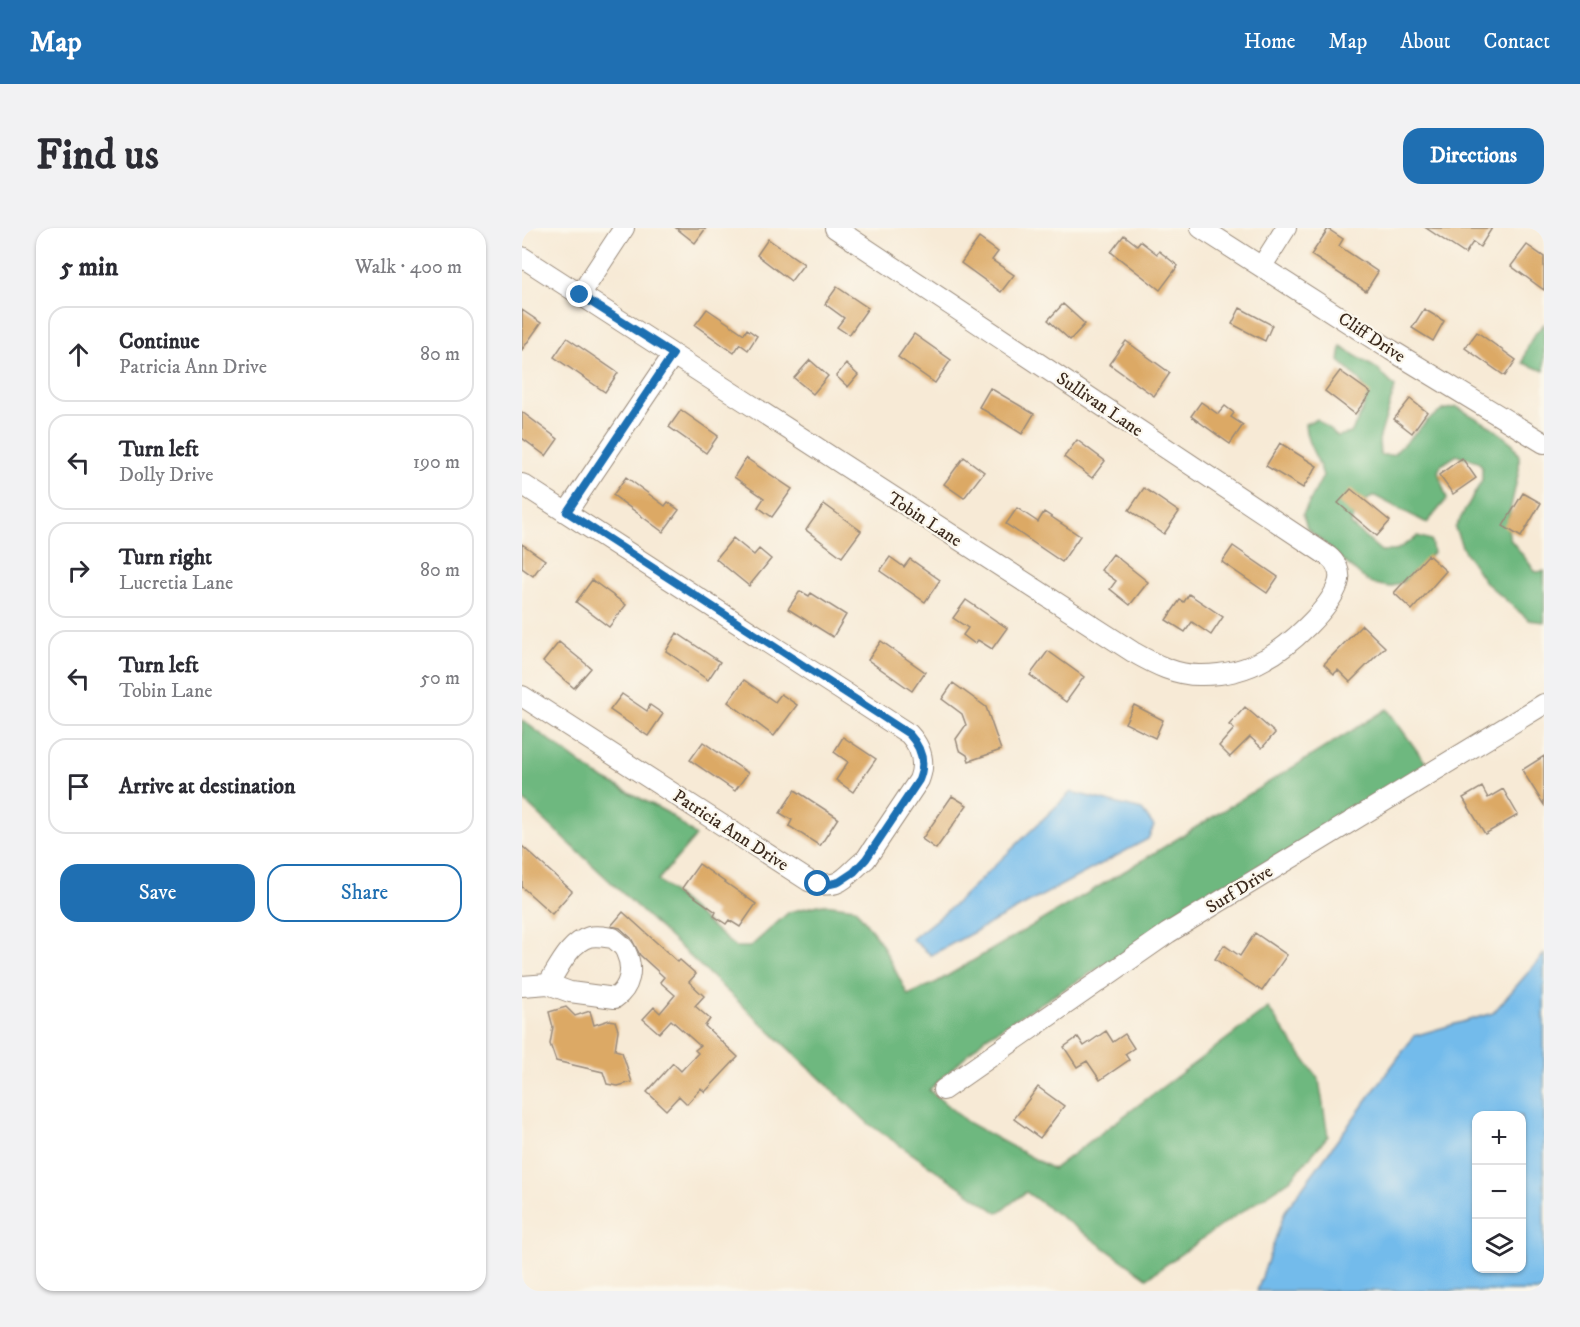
<!DOCTYPE html>
<html lang="en">
<head>
<meta charset="utf-8">
<style>
	:root { --surface:#fff; --page:#f2f2f3; --text:#2b2b33; --muted:#7c7c81; --line:#e1e1e2; --accent:#1f6fb2 }
	body { margin:0; font-family:"IM FELL DW Pica",serif; background:var(--page); color:var(--text) }
	.controls { position:absolute; right:18px; bottom:18px; display:grid; overflow:hidden; border-radius:12px; box-shadow:0 2px 4px #0004 }
	.controls button { width:54px; height:54px; display:grid; place-items:center; padding:0; border:0; border-bottom:2px solid var(--line); background:var(--surface); color:var(--text); font:30px sans-serif }
	.stop { position:absolute; width:18px; height:18px; margin:-14px; border:4px solid #1f6fb2; border-radius:50%; background:#fff }
	.stop.end { background:#1f6fb2; border-color:#fff; box-shadow:0 2px 6px #0008 }
	.list { margin:0; padding:0; list-style:none }
	h2 { display:flex; justify-content:space-between; align-items:center; height:78px; margin:0; padding:0 24px; font-size:26px }
	h2 small { font-size:20px; font-weight:400; color:var(--muted) }
	.list li { display:grid; grid-template-columns:39px 1fr auto; gap:18px; align-items:center; box-sizing:border-box; height:96px; margin:0 12px 12px; padding:0 12px; border:2px solid var(--line); border-radius:18px }
	.list b { display:block; font-size:22px; white-space:nowrap }
	.list p { margin:0; font-size:20px; white-space:nowrap; color:var(--muted) }
	.list em { font-size:20px; font-style:normal; color:var(--muted) }
	.actions { display:flex; gap:12px; padding:18px 24px }
	.actions a { flex:1; padding:14px 0; border:2px solid var(--accent); border-radius:18px; text-align:center; font-size:21px; color:var(--accent) }
	.actions .main { background:var(--accent); color:#fff }
	.icon { flex:none; width:33px; height:33px; fill:none; stroke:currentColor; stroke-width:2; stroke-linecap:round; stroke-linejoin:round }
	.map { position:relative; flex:none; width:1022px; height:1063px; overflow:hidden; border-radius:18px }
	header { display:flex; align-items:center; gap:36px; box-sizing:border-box; height:84px; padding:0 30px; background:var(--accent); color:#fff }
	header strong { font-size:28px }
	nav { display:flex; gap:33px; margin-inline-start:auto; font-size:21px }
	.intro { display:flex; align-items:center; justify-content:space-between; box-sizing:border-box; height:144px; padding:0 36px }
	h1 { margin:0; font-size:42px }
	.button { padding:15px 27px; border-radius:18px; background:var(--accent); color:#fff; font-size:21px; font-weight:700 }
	main { display:flex; gap:36px; padding:0 36px }
	aside { flex:1; background:var(--surface); border-radius:18px; box-shadow:0 2px 4px #0004 }
	.map>svg:first-child { display:block }
</style>
</head>
<body>
<header>
<strong>Map</strong>
<nav><a>Home</a><a>Map</a><a>About</a><a>Contact</a></nav>
</header>
<div class="intro"><h1>Find us</h1><a class="button">Directions</a></div>
<main>
<aside>
<h2>5 min<small>Walk · 400 m</small></h2>
<ul class="list">
<li><svg class="icon" aria-label="ahead" viewBox="0 0 24 24"><path d="M12 20V5M6 11l6-6 6 6"/></svg><div><b>Continue</b><p>Patricia Ann Drive</p></div><em>80 m</em></li>
<li><svg class="icon" aria-label="left" viewBox="0 0 24 24"><path d="M17 20v-9H6M10 6l-5 5 5 5"/></svg><div><b>Turn left</b><p>Dolly Drive</p></div><em>190 m</em></li>
<li><svg class="icon" aria-label="right" viewBox="0 0 24 24"><path d="M7 20v-9h11M14 6l5 5-5 5"/></svg><div><b>Turn right</b><p>Lucretia Lane</p></div><em>80 m</em></li>
<li><svg class="icon" aria-label="left" viewBox="0 0 24 24"><path d="M17 20v-9H6M10 6l-5 5 5 5"/></svg><div><b>Turn left</b><p>Tobin Lane</p></div><em>50 m</em></li>
<li><svg class="icon" aria-label="arrive" viewBox="0 0 24 24"><path d="M6 21V4h12l-3 4 3 4H6"/></svg><div><b>Arrive at destination</b></div></li>
</ul>
<div class="actions"><a class="main">Save</a><a>Share</a></div>
</aside>
<div class="map">
<svg width="1022" height="1063" viewBox="0 0 1022 1063">
	<rect width="100%" height="100%" fill="#fbf7ec"/>
	<filter id="ink" filterUnits="userSpaceOnUse"><feTurbulence type="fractalNoise" baseFrequency=".0167" numOctaves="2"/><feDisplacementMap in="SourceGraphic" scale="12" xChannelSelector="R" yChannelSelector="G"/><feConvolveMatrix kernelMatrix="1 2 1 2 8 2 1 2 1" color-interpolation-filters="sRGB"/></filter>
	<filter id="wash" filterUnits="userSpaceOnUse"><feTurbulence type="fractalNoise" baseFrequency=".008" numOctaves="4" result="noise"/><feDisplacementMap in="SourceGraphic" scale="24" xChannelSelector="R" yChannelSelector="G"/><feGaussianBlur stdDeviation="1.35" result="paint"/><feColorMatrix in="noise" values="0 0 0 0 0 0 0 0 0 0 0 0 0 0 0 0 0 1.4 0 .05"/><feComposite in="paint" operator="in"/></filter>
	<g filter="url(#wash)">
		<rect width="100%" height="100%" fill="#f7ead6"/>
		<!-- forest -->
		<path fill="#6eb87f" stroke="#54714e" stroke-width="1.5" d="M1022,96v47l-21,-8c3,-17 9,-27 21,-39z
			M819,119l35,21 19,19 -16,53 1,15h13l35,-35 15,-10 14,-3 35,20 21,17 6,12v14l-12,55 3,14 26,33 8,-1v51l-15,-2 -45,-39 -21,-32 -8,-21 27,-48v-14l-5,-5 -20,-6 -16,10 -3,7 9,27 -20,24 -52,-27c-15,6 -21,12 -24,29l30,26h14l23,-15 13,4 2,13 -29,28 -14,6 -17,-3 -12,-8 -54,-48 -4,-14 20,-38c-5,-21 -17,-30 -18,-52l12,-5 21,17 13,-3c21,-39 22,-42 -12,-72z
			M865,481l41,57 -442,271 -57,53 38,32 86,47 215,-161 51,72 9,56 -38,44 -67,44 -76,54 -121,-86 -28,21 -129,-89 -347,-325v-79l74,55 72,38 28,23 -38,44 77,67h15l39,-35 34,-8 32,4 26,35 27,52 29,-13 193,-114z"/>
		<!-- water -->
		<path fill="#73bbeb" stroke="#577284" stroke-width="1.5" fill-rule="evenodd" d="M549,564l71,18 12,16 -6,13 -217,116 -19,-16 43,-35z
			M1022,726v337h-287l28,-80 129,-175 79,-23zM954,888h45v152h-45z"/>
		<g id="blocks">
			<!-- building -->
			<path fill="#dca965" d="M154,0h30l-11,15z
				M904,0h66l-12,19 -7,-5 -8,12z
				M806,1l15,10 -4,7 39,26 -12,19 -55,-36z
				M602,7l13,10 3,-4 17,13 2,-3 19,15 -18,24 -49,-38z
				M457,10l19,14 -6,8 22,15 -13,17 -40,-29z
				M246,11l36,25 -13,17 -34,-26z
				M1005,17l17,12v33l-33,-24z
				M315,59l31,21 -19,27 -12,-8 7,-9 -19,-14z
				M541,76l22,20 -15,16 -22,-20z
				M718,80l32,17 -7,16 -33,-17z
				M185,81l37,25 3,-5 10,7 -9,14 -8,-6 -6,9 -39,-28z
				M902,81l20,12 -11,20 -21,-13z
				M0,82l19,13 -19,27z
				M955,104l39,28 -11,16 -40,-28z
				M392,106l37,26 -16,23 -37,-26z
				M45,110l51,35 -13,19 -51,-35z
				M604,113l44,32 -16,23 -45,-32z
				M288,132l18,16 -15,18 -19,-16z
				M324,136l12,11 -10,12 -12,-11z
				M818,143l31,22 -16,21 -30,-23z
				M468,160l44,26 -12,20 -43,-27z
				M888,171l17,13 -15,21 -18,-14z
				M679,174l17,12 7,-8 9,7 -3,4 12,8 -13,19 -39,-28z
				M159,182l37,26 -12,17 -37,-26z
				M0,184l36,27 -12,17 -24,-18z
				M555,212l28,21 -13,17 -28,-21z
				M758,215l37,23 -14,22 -37,-22z
				M442,229l20,15 -20,26 -20,-14z
				M224,230l46,31 -20,28 -14,-10 6,-9 -30,-21z
				M940,230l14,20 -23,16 -14,-19z
				M104,249l39,29 3,-4 11,8 -16,22 -50,-37z
				M622,260l35,24 -15,22 -35,-24z
				M829,261l39,32 -13,15 -39,-33z
				M1001,265l18,10 -20,34 -18,-11z
				M302,276l37,27 -19,26 -36,-27z
				M495,280l21,14 6,-10 36,24 -18,26 -56,-38z
				M211,310l21,17 5,-6 12,10 -22,27 -33,-27z
				M0,316l23,16 -12,16 -11,-8z
				M711,318l45,31 -11,16 -45,-31z
				M591,326l35,28 -18,23 -20,-16 6,-8 -15,-11z
				M906,327l18,16 -34,39 -18,-17z
				M368,329l14,10 6,-8 30,21 -15,22 -45,-31z
				M70,352l34,25 -17,22 -33,-25z
				M278,363l9,5 2,-3 35,22 -13,22 -45,-28z
				M667,366l34,23 -12,18 -19,-13 -7,10 -19,-12 14,-20 4,2z
				M444,372l41,28 -15,21 -14,-9 -3,4 -12,-9 5,-7 -15,-10z
				M840,397l23,22 -35,35 -12,-12 -4,4 -10,-10z
				M155,405l43,29 -12,18 -42,-29z
				M359,413l44,31 -13,19 -44,-31z
				M37,414l32,26 -17,20 -31,-26z
				M526,423l36,26 -18,25 -36,-27z
				M222,452l31,22 6,-8 16,11 -23,31 -46,-34z
				M431,455l33,24 15,43 -32,11 -2,-6 -8,-5 -3,-11 10,-14 -4,-11 -20,-15z
				M100,466l25,17 3,-6 13,9 -15,22 -38,-26z
				M612,477l29,15 -8,18 -30,-15z
				M723,479l30,26 -13,15 -12,-11 -20,20 -11,-11 15,-17 -5,-4z
				M321,509l33,22 -23,33 -17,-12 12,-18 -14,-10z
				M181,514l45,31 -13,18 -45,-31z
				M1022,528v49l-22,-35z
				M960,559l6,11 15,-9 15,26 -33,19 -22,-36z
				M273,562l43,28 -18,28 -31,-20 3,-6 -12,-7z
				M430,568l15,9 -31,44 -14,-10z
				M0,618l50,45 -20,23 -30,-27z
				M177,636l57,40 -16,23 -11,-7 -3,4 -12,-8 2,-4 -34,-24z
				M101,684l55,50 2,-2 16,14 -7,8 15,14 -9,10 15,13 -5,7 33,31 -33,35 -4,-4 -14,16 -8,-8 -13,14 -19,-18 26,-29 8,8 17,-18 -3,-3 5,-4 -29,-26 -12,13 -16,-14 11,-12 6,6 15,-18 -15,-13 4,-5 -24,-22 -9,-17 -11,-10 -9,-2z
				M733,705l32,22 -25,36 -47,-32 9,-14 16,11z
				M44,779l9,9 15,-5 4,14 15,-5 6,1 3,9 -3,20 7,2 10,30 -14,4 -11,-2 -4,-12 -47,-11 -6,-17 3,-17 -4,-15z
				M584,803l7,11 12,-8 9,14 -9,6 4,6 -29,20 -13,-19 -10,6 -13,-20 14,-10 6,9z
				M516,859l26,19 -24,32 -26,-19z"/>
		</g>
	</g>
	<g filter="url(#ink)">
		<use href="#blocks" fill-opacity="0" stroke="#998a7a" stroke-width="1.5"/>
		<g fill="none" stroke-linecap="round" stroke-linejoin="round">
			<!-- minor casing -->
			<g stroke="#998a7a" stroke-width="22">
				<path id="minor" d="M679,0l190,122 153,93
					M0,29l611,395c21,12 44,24 69,23 21,0 44,-5 63,-16 23,-12 65,-50 73,-75 4,-11 -2,-22 -10,-28l-493,-328
					M740,38l24,-38
					M58,67l44,-67
					M0,256l387,250c12,13 17,28 10,46l-53,79c-22,17 -25,33 -57,22l-287,-185
					M45,284l106,-157
					M0,758l26,-2 22,8 45,6c15,-10 19,-29 11,-46 -2,-6 -8,-10 -13,-14 -7,-1 -17,-3 -24,-1 -20,6 -31,32 -41,47
					M421,862l225,-157 376,-229"/>
			</g>
			<!-- minor -->
			<use href="#minor" stroke="#fff" stroke-width="20"/>
		</g>
	</g>
	<g fill="none" stroke-linecap="round" stroke-linejoin="round" filter="url(#ink)">
		<!-- route -->
		<path stroke="#1f6fb2" stroke-width="8" d="M58,67l93,59 -106,158 342,222c12,13 17,29 10,46l-53,79 -12,13 -15,10 -13,3 -8,-1"/>
	</g>
	<g text-anchor="middle" stroke-width="4.5" stroke-linejoin="round" paint-order="stroke">
		<!-- street labels -->
		<g font-size="18" fill="#3b2a1e" stroke="#fbf7ec">
			<text transform="translate(850 109) rotate(33)" y="6">Cliff Drive</text>
			<text transform="translate(578 176) rotate(34)" y="6">Sullivan Lane</text>
			<text transform="translate(403 291) rotate(33)" y="6">Tobin Lane</text>
			<text transform="translate(209 602) rotate(33)" y="6">Patricia Ann Drive</text>
			<text transform="translate(717 661) rotate(-32)" y="6">Surf Drive</text>
		</g>
	</g>
</svg>
<div class="controls">
<button>+</button>
<button>−</button>
<button><svg class="icon" aria-label="layers" viewBox="0 0 24 24"><path d="M12 4l9 5-9 5-9-5zM3 14l9 5 9-5"/></svg></button>
</div>
<div class="stop" style="left:296px;top:656px"></div>
<div class="stop end" style="left:58px;top:67px"></div>
</div>
</main>
</body>
</html>
